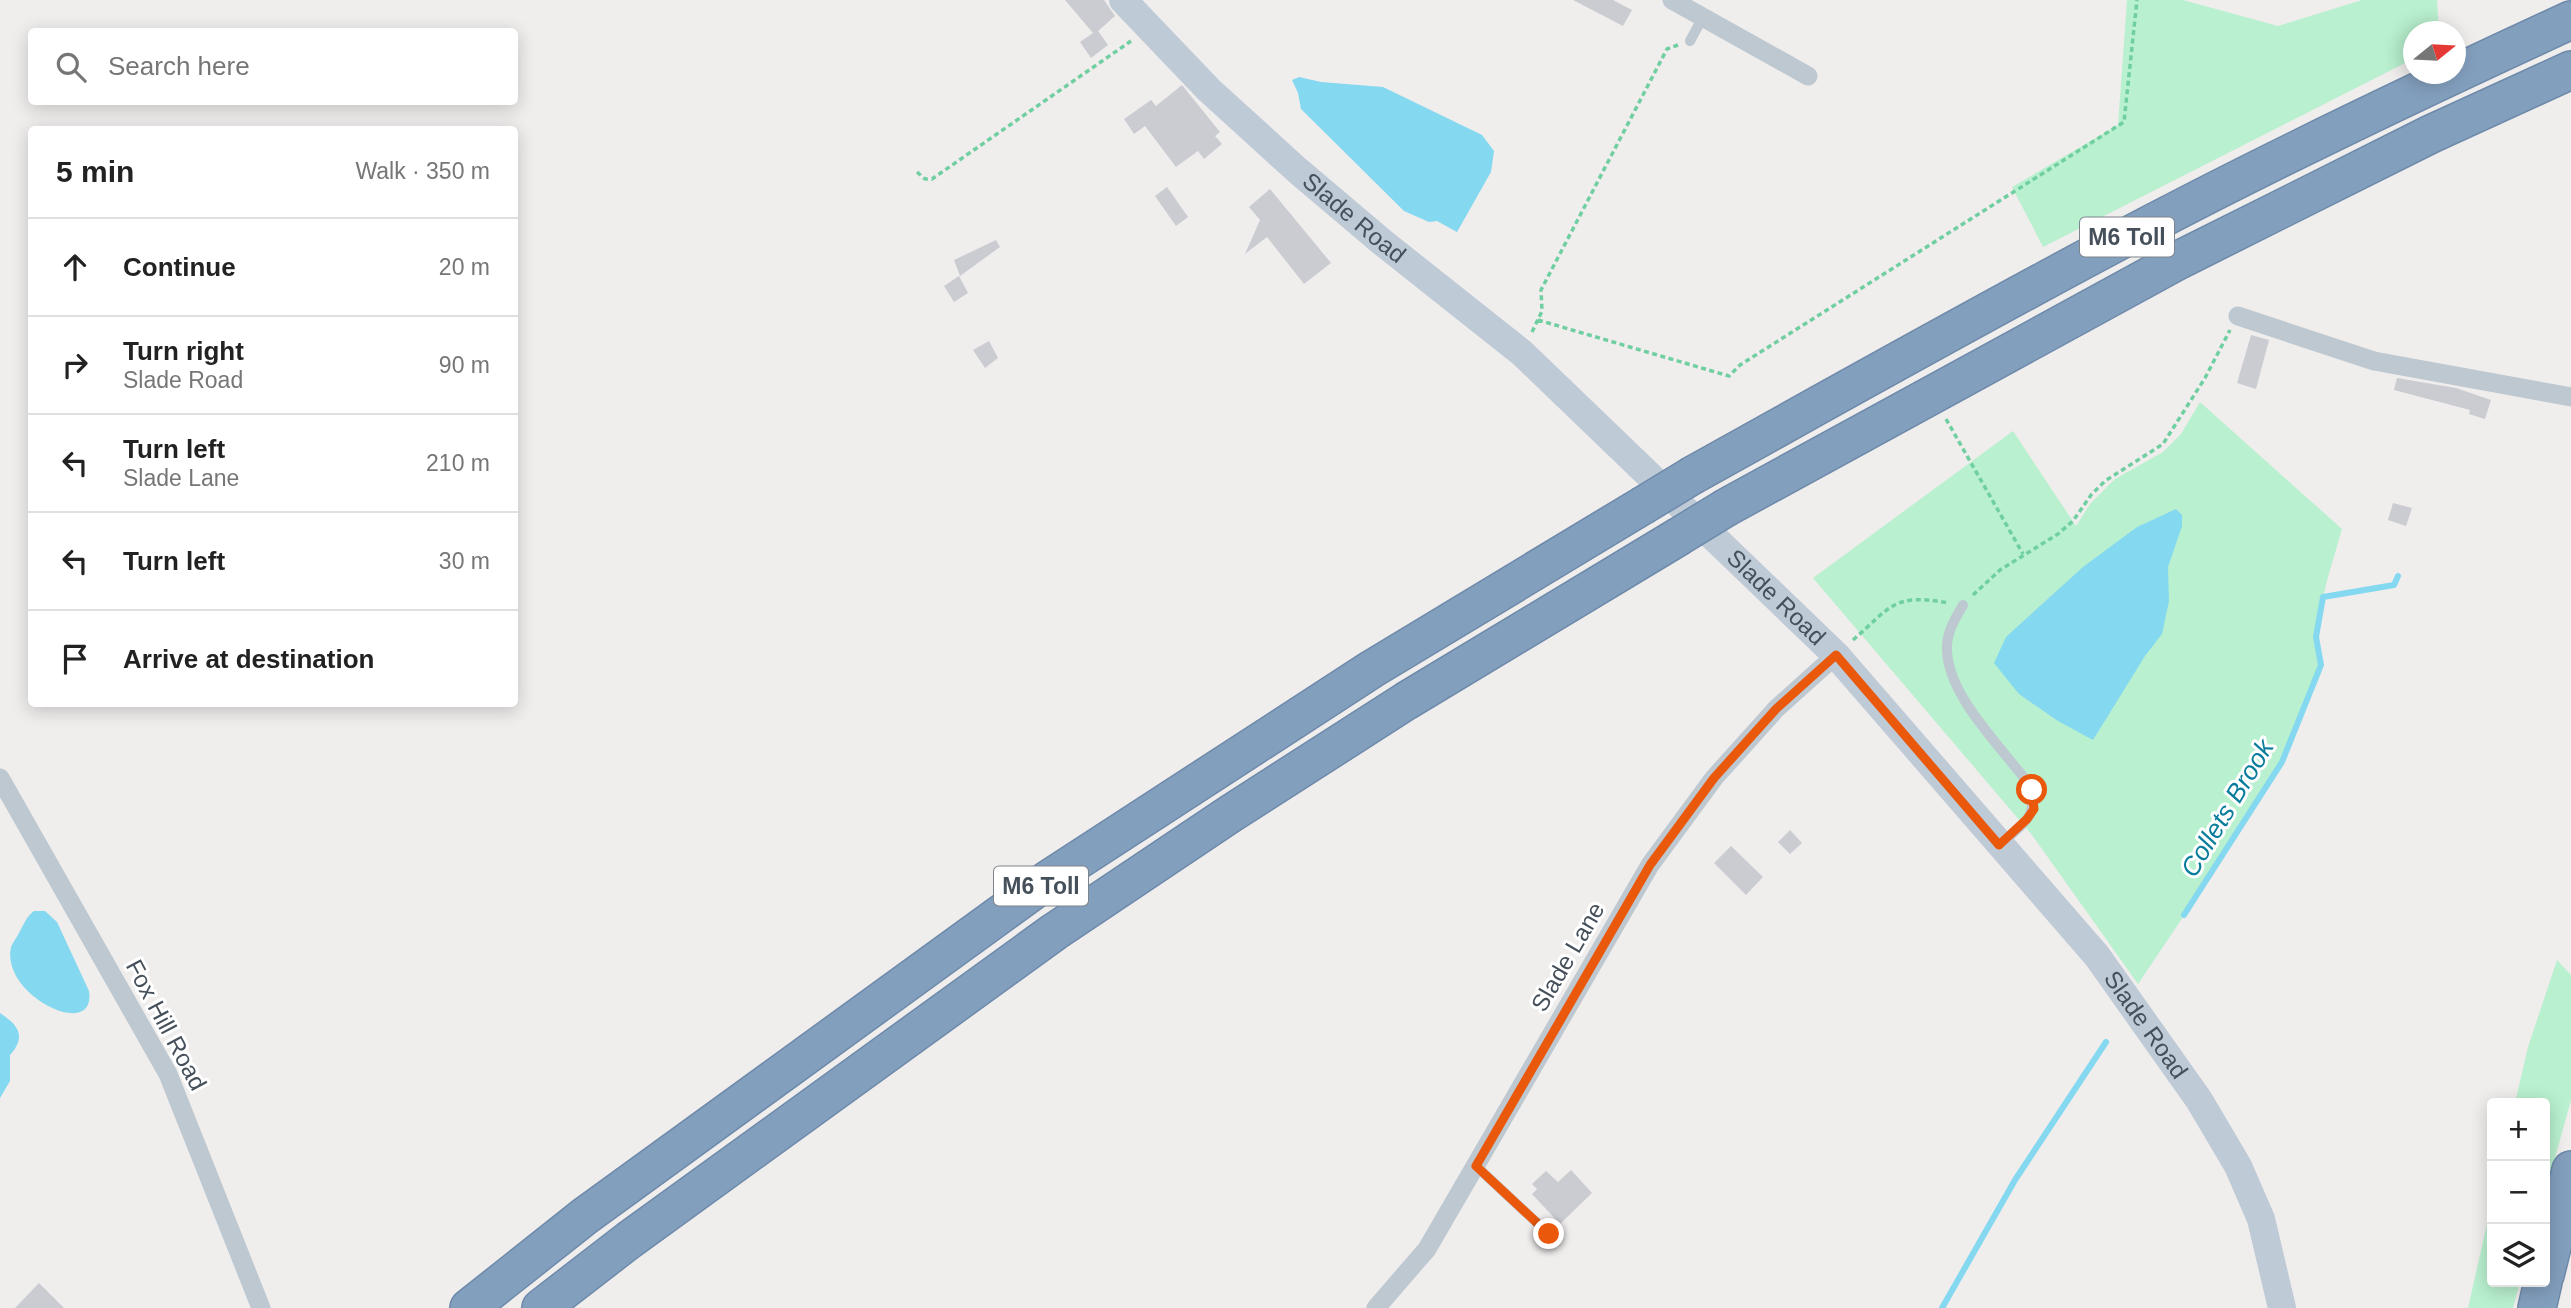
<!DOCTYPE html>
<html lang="en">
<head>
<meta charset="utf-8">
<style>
	:root { --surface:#fff; --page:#f2f2f2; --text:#222; --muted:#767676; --line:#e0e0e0 }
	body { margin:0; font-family:Helvetica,sans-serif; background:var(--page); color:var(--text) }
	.controls { position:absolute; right:21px; bottom:21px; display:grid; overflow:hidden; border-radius:7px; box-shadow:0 4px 18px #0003 }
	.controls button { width:63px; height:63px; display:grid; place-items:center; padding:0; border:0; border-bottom:2px solid var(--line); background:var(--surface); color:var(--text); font:35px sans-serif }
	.compass { position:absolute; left:2403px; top:21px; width:63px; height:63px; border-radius:50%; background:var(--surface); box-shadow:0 4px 18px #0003; rotate:72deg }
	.stop { position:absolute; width:21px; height:21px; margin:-16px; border:5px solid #ea580c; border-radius:50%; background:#fff }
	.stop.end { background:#ea580c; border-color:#fff; box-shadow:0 2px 7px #0008 }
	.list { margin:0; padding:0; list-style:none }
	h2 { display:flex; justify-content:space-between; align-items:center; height:91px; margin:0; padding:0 28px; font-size:30px }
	h2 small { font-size:23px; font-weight:400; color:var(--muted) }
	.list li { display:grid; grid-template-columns:46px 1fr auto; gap:21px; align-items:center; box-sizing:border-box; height:98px; padding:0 28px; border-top:2px solid var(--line) }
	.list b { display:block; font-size:26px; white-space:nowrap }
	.list p { margin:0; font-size:23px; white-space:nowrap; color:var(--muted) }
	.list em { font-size:23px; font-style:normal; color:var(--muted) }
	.icon { flex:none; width:38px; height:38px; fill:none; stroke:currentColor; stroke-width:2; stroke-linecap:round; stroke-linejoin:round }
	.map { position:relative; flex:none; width:2571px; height:1308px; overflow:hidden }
	.search { position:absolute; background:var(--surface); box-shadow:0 4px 18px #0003; left:28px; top:28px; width:490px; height:77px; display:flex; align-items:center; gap:18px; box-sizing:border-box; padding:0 24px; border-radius:7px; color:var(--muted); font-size:26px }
	.panel { position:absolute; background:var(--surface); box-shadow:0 4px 18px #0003; left:28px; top:126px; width:490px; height:581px; border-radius:7px }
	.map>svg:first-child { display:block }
</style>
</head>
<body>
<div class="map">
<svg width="2571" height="1308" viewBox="0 0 2571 1308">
	<rect width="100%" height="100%" fill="#f0eded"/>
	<!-- green -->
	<path fill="#b9f0cf" d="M2127,0h56l95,26 84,-26h75l2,31 -25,1 -1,27 -370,188 -31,-60 106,-62z
		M2200,402l142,127 -16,55 -10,53 5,28 -39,97 -72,115 -72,107 -106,-149 -219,-257 200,-147 63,95 14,-22 25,-25 48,-27 18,-18z
		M2557,960l14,15v125l-26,94v-91h-30l13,-56z
		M2492,1202v80h28l-7,26h-45z"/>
	<!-- water -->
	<path fill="#84d8ef" d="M1299,77l22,5 62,5 99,48 12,16 -3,21 -34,60 -20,-11 -8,1 -25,-11 -103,-102 -3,-16 -6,-13z
		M2176,509l6,6v11l-14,41 1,34 -7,33 -17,22 -52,84 -35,-19 -39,-27 -25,-31 12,-26 77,-70 54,-40z
		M34,911h11l12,11 32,69c8,51 -89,5 -78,-44 2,-5 6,-10 8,-14 5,-9 7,-16 15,-22z
		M0,1013c18,12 27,23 10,42v26l-10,17z"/>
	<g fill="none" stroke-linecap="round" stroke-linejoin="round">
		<!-- stream -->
		<path stroke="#84d8ef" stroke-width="6" d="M2184,915l98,-153 39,-97 -5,-28 7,-40 71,-12 4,-9
			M1942,1308l73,-128 91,-138"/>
	</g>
	<!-- building -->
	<path fill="#caccd2" d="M1065,0h39l11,16 -17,15 10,14 -17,13 -11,-16 13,-9z
		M1573,0h40l19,10 -9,16z
		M1182,85l38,47 -5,4 7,8 -18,15 -6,-8 -22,16 -31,-41 -11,8 -10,-15 27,-19 5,6z
		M1167,187l21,30 -12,9 -21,-30z
		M1270,189l61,74 -27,21 -37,-47 -22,17 15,-34 -11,-13z
		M996,240l4,7 -40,29 -6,-16z
		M959,276l9,17 -14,9 -10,-16z
		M2251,335l18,5 -13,49 -19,-6z
		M989,341l9,17 -13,10 -12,-18z
		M2397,378l59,10 35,12 -6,19 -16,-5 1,-4 -76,-20z
		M2393,503l19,5 -6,18 -18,-6z
		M1790,830l12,13 -12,11 -12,-12z
		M1731,846l32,31 -17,18 -32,-32z
		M1571,1170l21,23 -32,31 -28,-30 5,-5 -5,-5 14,-13 12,11z
		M39,1283l25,25h-49z"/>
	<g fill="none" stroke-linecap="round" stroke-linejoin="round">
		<!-- highway casing -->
		<g stroke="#6e8aaa" stroke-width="40">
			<path id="highway" d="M1693,475c153,-85 305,-171 460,-252 137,-72 277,-138 418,-203
				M1727,507l452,-247 252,-126 140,-64
				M2545,1275l26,-105
				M469,1308l116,-92 464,-337 323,-210 270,-163
				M541,1308l88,-68 425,-308 176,-118 176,-113 272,-164
				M2537,1308l6,-26"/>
		</g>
		<!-- path -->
		<path stroke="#70cfa1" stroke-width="3.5" stroke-dasharray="5 3.5" stroke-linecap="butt" d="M917,172l8,7h7l199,-138
			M1538,320l191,56 11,-11 384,-243 13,-122
			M1532,332l10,-21 -1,-21 126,-241 11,-4
			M1946,419l77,135
			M1973,595l27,-25 58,-36 15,-13 18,-26 14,-14 58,-37 42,-66 25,-48
			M1853,640c39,-34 40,-47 96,-37"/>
		<!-- lane -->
		<path stroke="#bdc8d0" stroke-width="10" d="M1690,41l13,-24
			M1963,605c-8,14 -17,28 -16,45 1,48 59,101 86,140 1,31 -9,32 -30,52
			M1476,1166l73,68"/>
		<!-- street -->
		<path stroke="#bdc8d0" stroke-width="19" d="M1672,0l136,76
			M2238,316l136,45 197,36
			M0,778l168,296 93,234
			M1376,1308l51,-59 223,-384 64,-87 62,-69 60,-54"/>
		<!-- secondary -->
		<path stroke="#bfcad7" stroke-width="28" id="s1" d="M1123,0l86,90 88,80 85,72 140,111 314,302 261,301 102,144 39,66 23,53 21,89"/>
		<!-- highway -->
		<use href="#highway" stroke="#839fbe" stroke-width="37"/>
		<!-- highway-bridge casing -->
		<g stroke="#6e8aaa" stroke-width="40" stroke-linecap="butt">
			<path id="highway-bridge" d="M1642,506l51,-31
				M1678,537l49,-30"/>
		</g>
		<!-- highway-bridge -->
		<use href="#highway-bridge" stroke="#839fbe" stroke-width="37"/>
	</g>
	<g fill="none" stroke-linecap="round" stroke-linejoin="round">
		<!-- route -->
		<path stroke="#ea580c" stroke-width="9" d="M1549,1234l-73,-68 174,-301 64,-87 62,-69 60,-54 163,190 28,-26 7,-10 -2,-19"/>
	</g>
	<g text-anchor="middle" stroke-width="6" stroke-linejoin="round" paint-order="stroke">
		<!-- shield labels -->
		<g fill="#fff" stroke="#7d848c" stroke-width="2">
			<rect x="2080" y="217.5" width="94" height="39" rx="5"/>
			<rect x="994" y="866.5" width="94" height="39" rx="5"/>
		</g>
		<g font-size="23" font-weight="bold" fill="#45505b">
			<text x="2127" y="245">M6 Toll</text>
			<text x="1041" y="894">M6 Toll</text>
		</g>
		<!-- street labels -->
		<g font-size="24" fill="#45505b" stroke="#fff">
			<text dy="8" stroke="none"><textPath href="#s1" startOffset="318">Slade Road</textPath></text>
			<text dy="8" stroke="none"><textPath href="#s1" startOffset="886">Slade Road</textPath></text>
			<text transform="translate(1568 957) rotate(-60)" y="8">Slade Lane</text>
			<text transform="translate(166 1025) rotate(62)" y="8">Fox Hill Road</text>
			<text dy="8" stroke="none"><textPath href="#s1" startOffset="1452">Slade Road</textPath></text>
		</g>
		<!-- water labels -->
		<g font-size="26" font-style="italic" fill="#087c9c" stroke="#fff">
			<text transform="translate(2227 808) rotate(-59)" y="9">Collets Brook</text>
		</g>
	</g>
</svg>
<div class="controls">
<button>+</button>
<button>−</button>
<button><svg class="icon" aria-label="layers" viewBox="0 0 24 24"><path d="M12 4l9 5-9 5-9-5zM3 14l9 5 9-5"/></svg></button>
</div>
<svg class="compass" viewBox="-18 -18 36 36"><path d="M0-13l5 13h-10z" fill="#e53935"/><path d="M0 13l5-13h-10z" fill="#767676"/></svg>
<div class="stop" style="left:2032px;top:790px"></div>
<div class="stop end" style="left:1549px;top:1234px"></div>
<div class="search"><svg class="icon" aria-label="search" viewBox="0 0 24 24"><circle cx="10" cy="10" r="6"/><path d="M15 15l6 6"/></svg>Search here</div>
<section class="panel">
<h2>5 min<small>Walk · 350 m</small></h2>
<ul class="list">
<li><svg class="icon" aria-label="ahead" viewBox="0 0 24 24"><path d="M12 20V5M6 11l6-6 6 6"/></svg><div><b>Continue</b></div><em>20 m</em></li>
<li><svg class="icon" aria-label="right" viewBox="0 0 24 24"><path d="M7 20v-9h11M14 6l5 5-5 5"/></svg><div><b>Turn right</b><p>Slade Road</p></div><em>90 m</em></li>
<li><svg class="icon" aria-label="left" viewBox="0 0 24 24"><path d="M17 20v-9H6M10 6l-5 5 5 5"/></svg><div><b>Turn left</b><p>Slade Lane</p></div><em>210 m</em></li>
<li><svg class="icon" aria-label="left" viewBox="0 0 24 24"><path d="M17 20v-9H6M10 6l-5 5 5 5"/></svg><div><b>Turn left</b></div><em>30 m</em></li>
<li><svg class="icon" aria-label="arrive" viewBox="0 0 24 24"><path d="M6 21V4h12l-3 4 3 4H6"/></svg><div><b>Arrive at destination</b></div></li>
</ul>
</section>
</div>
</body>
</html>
